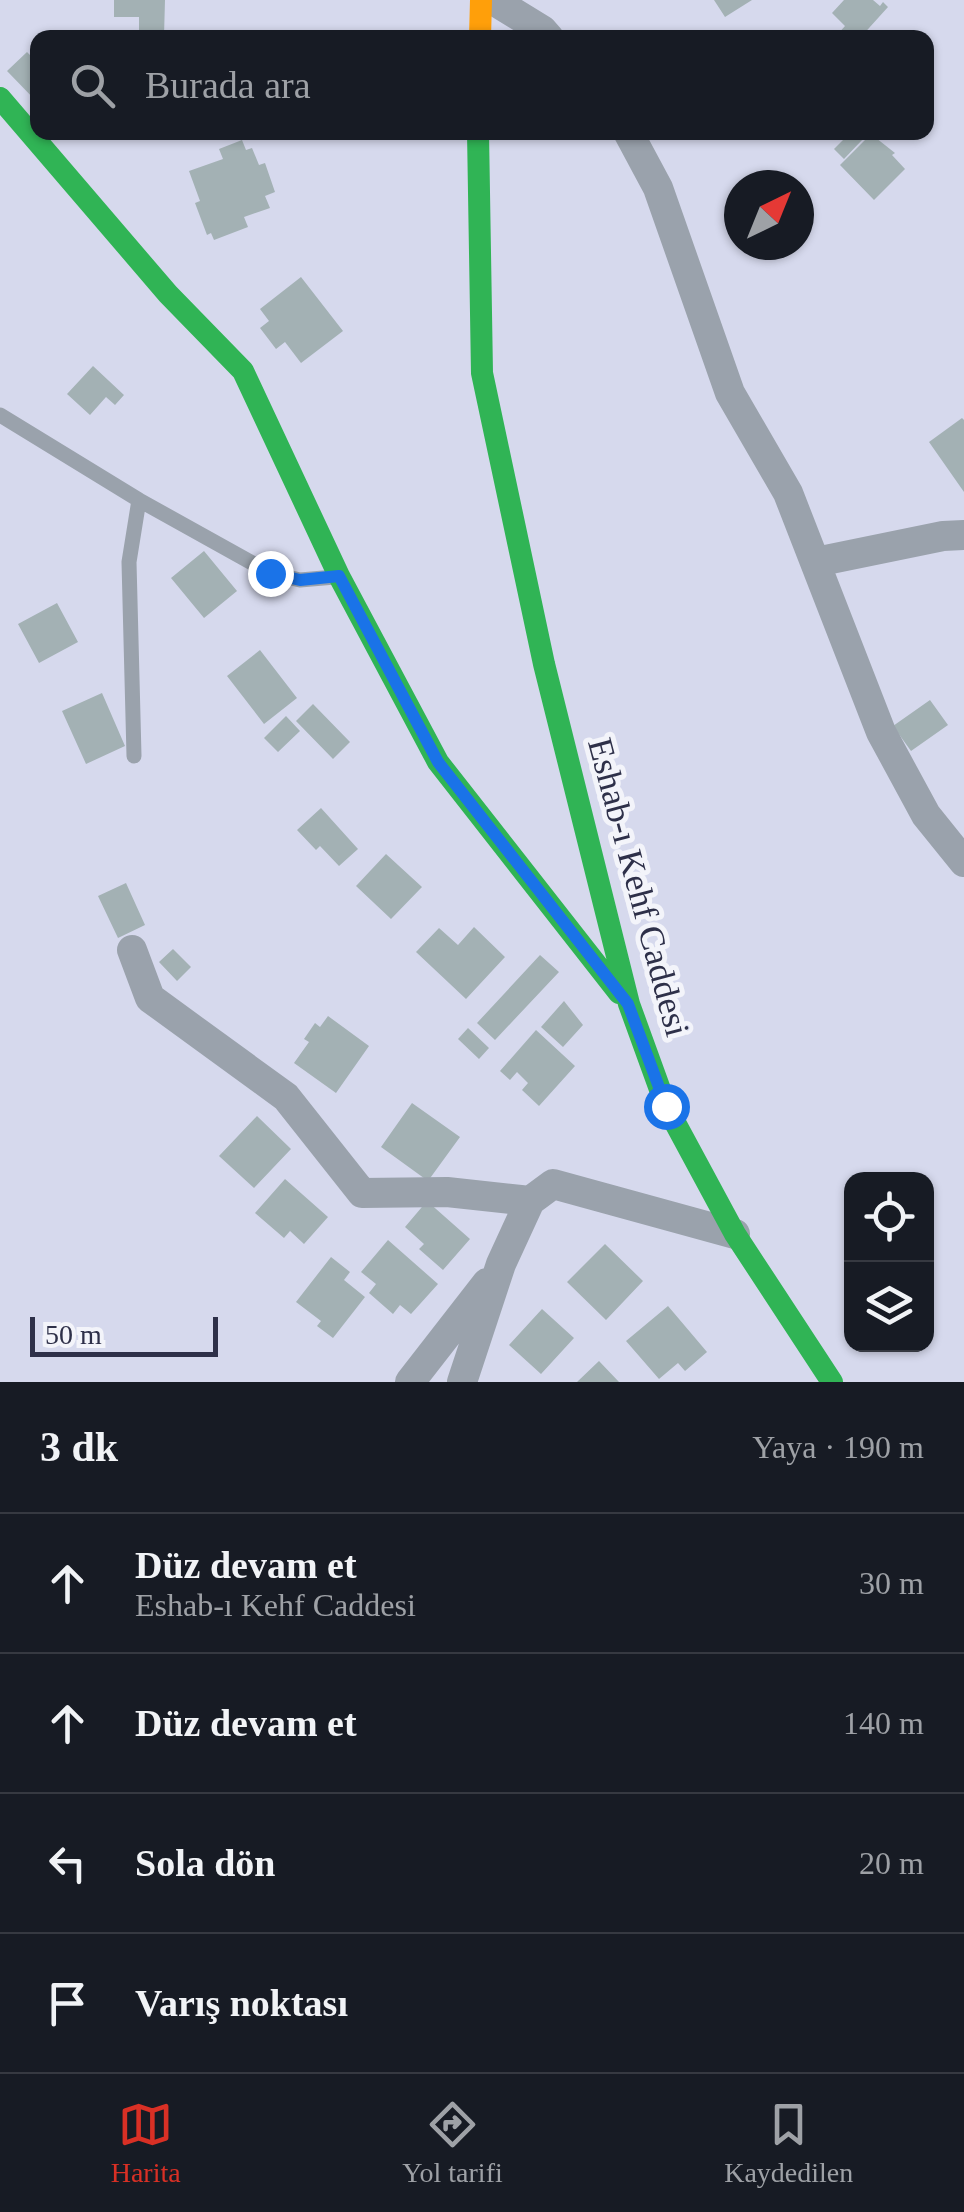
<!DOCTYPE html>
<html lang="tr">
<head>
<meta charset="utf-8">
<style>
	:root { --surface:#171b24; --page:#20242c; --text:#f1f3f6; --muted:#9ea1a6; --line:#363941; --accent:#d93025 }
	body { margin:0; font-family:"Times New Roman",serif; background:var(--page); color:var(--text) }
	.controls { position:absolute; right:30px; bottom:30px; display:grid; overflow:hidden; border-radius:20px; box-shadow:0 2px 8px #0004 }
	.controls button { width:90px; height:90px; display:grid; place-items:center; padding:0; border:0; border-bottom:2px solid var(--line); background:var(--surface); color:var(--text); font:50px sans-serif }
	.compass { position:absolute; left:724px; top:170px; width:90px; height:90px; border-radius:50%; background:var(--surface); box-shadow:0 2px 8px #0004; rotate:43deg }
	.scale { position:absolute; left:30px; bottom:25px; width:188px; box-sizing:border-box; padding-left:10px; border:5px solid #2e3049; border-top:0; font-size:28px; line-height:35px; white-space:nowrap; color:#2e3049; -webkit-text-stroke:8px #f3f4fa; paint-order:stroke }
	.stop { position:absolute; width:30px; height:30px; margin:-22px; border:8px solid #1a73e8; border-radius:50%; background:#fff }
	.stop.end { background:#1a73e8; border-color:#fff; box-shadow:0 2px 10px #0008 }
	.list { margin:0; padding:0; list-style:none }
	h2 { display:flex; justify-content:space-between; align-items:center; height:130px; margin:0; padding:0 40px; font-size:42px }
	h2 small { font-size:32px; font-weight:400; color:var(--muted) }
	.list li { display:grid; grid-template-columns:65px 1fr auto; gap:30px; align-items:center; box-sizing:border-box; height:140px; padding:0 40px; border-top:2px solid var(--line) }
	.list b { display:block; font-size:38px; white-space:nowrap }
	.list p { margin:0; font-size:32px; white-space:nowrap; color:var(--muted) }
	.list em { font-size:32px; font-style:normal; color:var(--muted) }
	.icon { flex:none; width:55px; height:55px; fill:none; stroke:currentColor; stroke-width:2; stroke-linecap:round; stroke-linejoin:round }
	.map { position:relative; flex:none; width:964px; height:1382px; overflow:hidden }
	.search { position:absolute; background:var(--surface); box-shadow:0 2px 8px #0004; left:30px; right:30px; top:30px; height:110px; display:flex; align-items:center; gap:25px; box-sizing:border-box; padding:0 35px; border-radius:20px; color:var(--muted); font-size:38px }
	.sheet { height:690px; background:var(--surface) }
	nav { display:flex; justify-content:space-around; align-items:center; box-sizing:border-box; height:140px; border-top:2px solid var(--line); background:var(--surface); font-size:28px; color:var(--muted) }
	nav a { display:grid; justify-items:center; gap:5px }
	nav .on { color:var(--accent) }
	.map>svg:first-child { display:block }
</style>
</head>
<body>
<div class="map">
<svg width="964" height="1382" viewBox="0 0 964 1382">
	<rect width="100%" height="100%" fill="#d6d9ed"/>
	<!-- building -->
	<path fill="#a3b1b4" d="M114,0h51l-1,36h-25v-19h-25z
		M714,0h38l-27,17z
		M844,0h29l7,6 3,-4 5,5 -28,31h-20l-3,-3 8,-9 -13,-13z
		M27,52l11,11v40l-31,-32z
		M851,132h6l6,7 -19,20 -10,-10z
		M871,134l24,19 -3,2 13,14 -31,31 -34,-35z
		M242,140l4,10 6,-2 7,17 6,-2 10,29 -10,4 5,12 -26,9 4,10 -34,13 -3,-7 -4,2 -12,-32 5,-2 -11,-30 34,-12 -4,-10z
		M301,277l42,54 -42,32 -16,-21 -9,7 -16,-21 9,-7 -9,-12z
		M93,366l31,29 -9,10 -9,-8 -16,18 -23,-21z
		M962,418l2,2v72l-35,-50z
		M204,551l33,40 -33,27 -33,-40z
		M57,603l21,39 -39,21 -21,-39z
		M260,650l37,48 -33,26 -37,-48z
		M102,693l23,53 -39,18 -24,-53z
		M930,700l18,25 -37,26 -18,-25z
		M313,704l37,38 -17,17 -37,-38z
		M286,716l14,15 -22,21 -14,-14z
		M321,808l37,41 -19,17 -19,-20 -4,4 -19,-20z
		M386,854l36,33 -31,32 -35,-33z
		M126,883l19,42 -27,13 -20,-42z
		M474,927l31,30 -39,42 -50,-47 23,-24 19,17z
		M173,949l18,18 -14,14 -18,-19z
		M540,955l19,17 -64,68 -18,-17z
		M564,1001l19,24 -20,22 -22,-20z
		M328,1016l41,30 -33,47 -42,-30 15,-21 -5,-3 11,-16 5,4z
		M468,1028l21,20 -10,11 -21,-20z
		M536,1030l39,36 -36,40 -17,-16 6,-7 -11,-11 -7,8 -10,-9z
		M412,1103l48,34 -32,44 -47,-34z
		M257,1116l34,33 -37,39 -35,-32z
		M285,1179l43,38 -24,27 -14,-13 -6,7 -29,-25z
		M427,1201l43,38 -27,31 -24,-21 5,-5 -19,-17z
		M388,1240l50,44 -27,30 -11,-9 -7,9 -24,-21 7,-9 -15,-12z
		M605,1244l38,37 -37,39 -39,-38z
		M331,1257l19,15 -6,8 21,17 -32,41 -16,-12 4,-5 -25,-19z
		M668,1306l39,46 -22,19 -7,-8 -19,16 -33,-38z
		M542,1309l32,29 -33,36 -32,-29z
		M599,1361l20,21h-42z"/>
	<g fill="none" stroke-linecap="round" stroke-linejoin="round">
		<!-- lane -->
		<path stroke="#9aa2ac" stroke-width="15" d="M0,415l139,85 131,73 30,7 35,-3
			M134,756l-5,-194 10,-62"/>
		<!-- street -->
		<path stroke="#9aa2ac" stroke-width="30" d="M493,0l49,30 7,8
			M628,132l30,56 72,205 58,100 93,239 45,83 38,47
			M816,562l127,-26 21,-1
			M132,950l18,48 136,99 76,96 85,-1 83,9
			M410,1382l77,-99
			M462,1382l39,-118 29,-63 23,-17 182,50"/>
		<!-- fast -->
		<path stroke="#30b455" stroke-width="22" d="M0,98l168,196 75,77 96,205 99,186 181,231
			M478,132l4,241 62,291 85,340 37,102 69,128 97,148"/>
		<!-- slow -->
		<path stroke="#ff9f0a" stroke-width="22" d="M480,38l1,-38"/>
	</g>
	<g fill="none" stroke-linecap="round" stroke-linejoin="round">
		<!-- route -->
		<path stroke="#1a73e8" stroke-width="12" d="M270,573l30,7 39,-4 99,186 190,242 38,102"/>
	</g>
	<g text-anchor="middle" stroke-width="10" stroke-linejoin="round" paint-order="stroke">
		<!-- street labels -->
		<g font-size="35" fill="#2e3049" stroke="#f3f4fa">
			<text transform="translate(639 887) rotate(75)" y="12">Eshab-ı Kehf Caddesi</text>
		</g>
	</g>
</svg>
<div class="controls">
<button><svg class="icon" aria-label="locate" viewBox="0 0 24 24"><circle cx="12" cy="12" r="6"/><path d="M12 2v4M12 18v4M2 12h4M18 12h4"/></svg></button>
<button><svg class="icon" aria-label="layers" viewBox="0 0 24 24"><path d="M12 4l9 5-9 5-9-5zM3 14l9 5 9-5"/></svg></button>
</div>
<svg class="compass" viewBox="-18 -18 36 36"><path d="M0-13l5 13h-10z" fill="#e53935"/><path d="M0 13l5-13h-10z" fill="#9ea1a6"/></svg>
<div class="scale">50 m</div>
<div class="stop" style="left:666px;top:1106px"></div>
<div class="stop end" style="left:270px;top:573px"></div>
<div class="search"><svg class="icon" aria-label="search" viewBox="0 0 24 24"><circle cx="10" cy="10" r="6"/><path d="M15 15l6 6"/></svg>Burada ara</div>
</div>
<section class="sheet">
<h2>3 dk<small>Yaya · 190 m</small></h2>
<ul class="list">
<li><svg class="icon" aria-label="ahead" viewBox="0 0 24 24"><path d="M12 20V5M6 11l6-6 6 6"/></svg><div><b>Düz devam et</b><p>Eshab-ı Kehf Caddesi</p></div><em>30 m</em></li>
<li><svg class="icon" aria-label="ahead" viewBox="0 0 24 24"><path d="M12 20V5M6 11l6-6 6 6"/></svg><div><b>Düz devam et</b></div><em>140 m</em></li>
<li><svg class="icon" aria-label="left" viewBox="0 0 24 24"><path d="M17 20v-9H6M10 6l-5 5 5 5"/></svg><div><b>Sola dön</b></div><em>20 m</em></li>
<li><svg class="icon" aria-label="arrive" viewBox="0 0 24 24"><path d="M6 21V4h12l-3 4 3 4H6"/></svg><div><b>Varış noktası</b></div></li>
</ul>
</section>
<nav>
<a class="on"><svg class="icon" aria-label="map" viewBox="0 0 24 24"><path d="M3 6l6-2 6 2 6-2v14l-6 2-6-2-6 2zM9 4v14M15 6v14"/></svg>Harita</a>
<a><svg class="icon" aria-label="directions" viewBox="0 0 24 24"><path d="M12 3l9 9-9 9-9-9zM9 14v-3h6M13 9l2 2-2 2"/></svg>Yol tarifi</a>
<a><svg class="icon" aria-label="saved" viewBox="0 0 24 24"><path d="M7 4h10v16l-5-4-5 4z"/></svg>Kaydedilen</a>
</nav>
</body>
</html>
